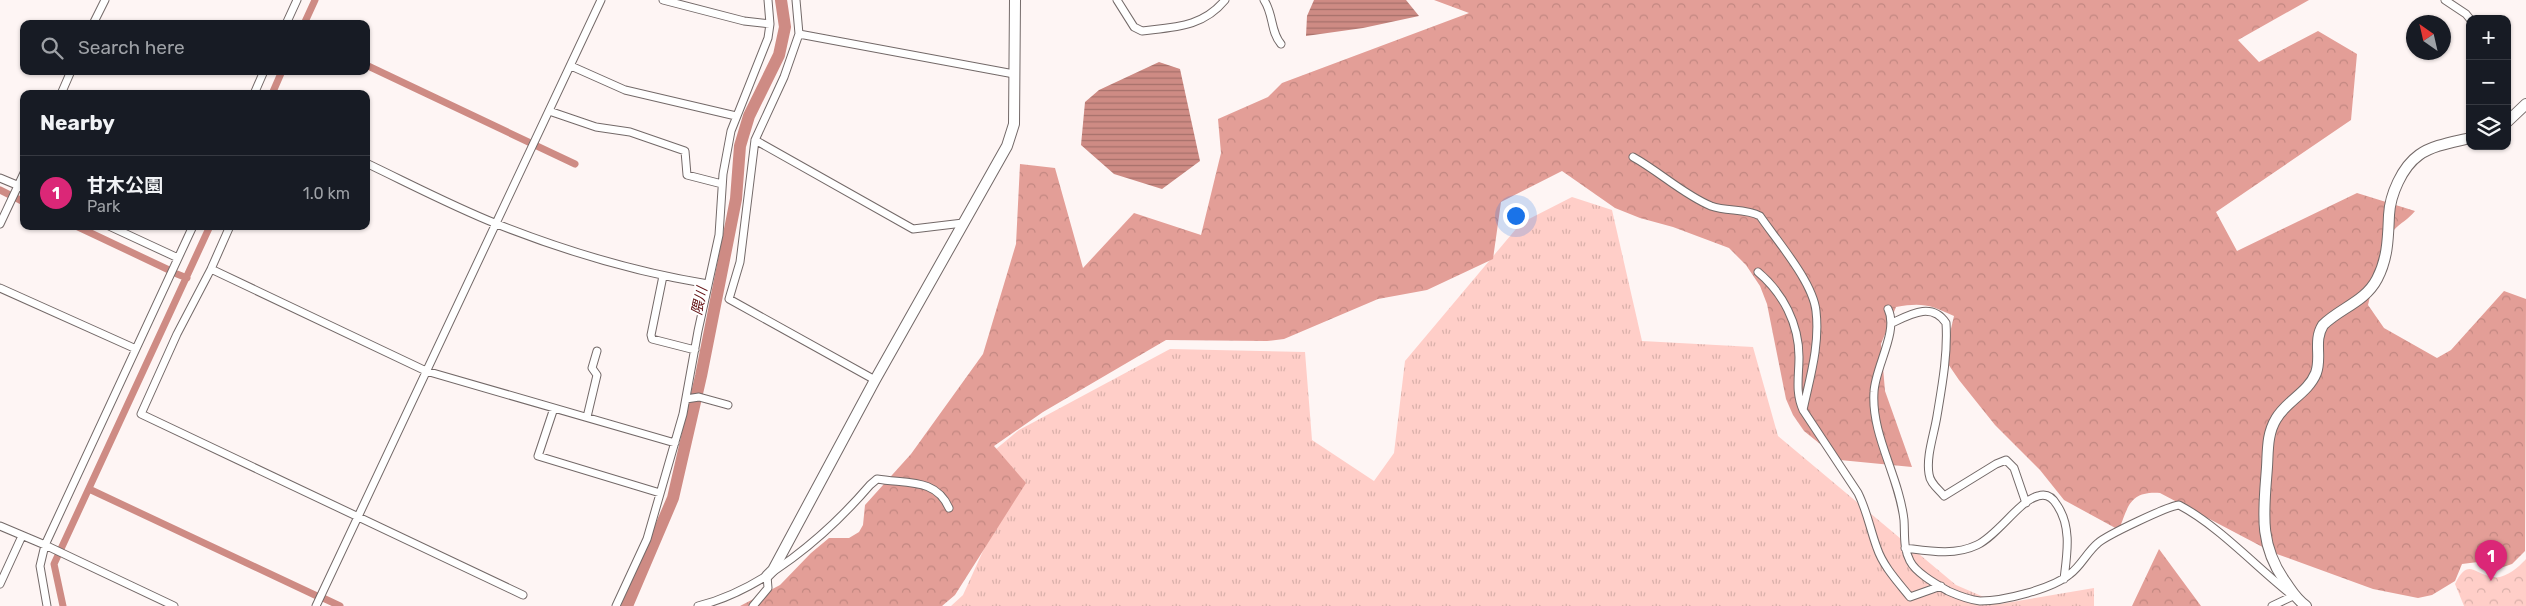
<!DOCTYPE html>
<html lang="en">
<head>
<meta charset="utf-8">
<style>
	:root { --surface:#171b24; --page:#242831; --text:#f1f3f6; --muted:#9ea1a6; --line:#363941; --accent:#db2777 }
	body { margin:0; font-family:Rubik,"Noto Sans JP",sans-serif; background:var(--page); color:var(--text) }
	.controls { position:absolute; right:15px; top:15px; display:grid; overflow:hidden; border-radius:10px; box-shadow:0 1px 4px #0004 }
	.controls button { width:45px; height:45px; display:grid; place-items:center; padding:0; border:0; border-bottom:1px solid var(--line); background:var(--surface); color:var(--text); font:25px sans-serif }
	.compass { position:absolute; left:2406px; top:15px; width:45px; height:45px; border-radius:50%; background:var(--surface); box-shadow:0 1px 4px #0004; rotate:326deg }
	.you { position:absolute; left:1515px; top:215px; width:18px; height:18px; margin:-12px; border:4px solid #fff; border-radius:50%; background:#1a73e8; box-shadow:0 0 0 8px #1a73e833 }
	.badge { display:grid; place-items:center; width:32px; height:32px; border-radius:50%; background:var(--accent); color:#fff; font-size:16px; font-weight:700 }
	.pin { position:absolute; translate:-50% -41px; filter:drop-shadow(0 1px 2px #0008) }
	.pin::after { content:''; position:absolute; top:26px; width:18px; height:15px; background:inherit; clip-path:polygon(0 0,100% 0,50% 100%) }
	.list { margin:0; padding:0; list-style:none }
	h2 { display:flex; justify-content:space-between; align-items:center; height:65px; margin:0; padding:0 20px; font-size:21px }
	h2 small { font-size:16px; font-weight:400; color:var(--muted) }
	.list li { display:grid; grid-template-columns:32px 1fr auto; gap:15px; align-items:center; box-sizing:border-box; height:75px; padding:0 20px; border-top:1px solid var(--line) }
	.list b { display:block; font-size:19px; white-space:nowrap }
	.list p { margin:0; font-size:16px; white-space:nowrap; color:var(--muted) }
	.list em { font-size:16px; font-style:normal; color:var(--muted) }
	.icon { flex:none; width:28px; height:28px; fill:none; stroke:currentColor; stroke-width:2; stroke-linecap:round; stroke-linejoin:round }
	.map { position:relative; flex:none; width:2526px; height:606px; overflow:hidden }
	.search { position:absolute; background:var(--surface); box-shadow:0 1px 4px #0004; left:20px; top:20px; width:350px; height:55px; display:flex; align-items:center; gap:12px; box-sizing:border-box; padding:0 18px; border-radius:10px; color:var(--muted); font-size:19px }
	.panel { position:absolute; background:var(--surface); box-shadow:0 1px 4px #0004; left:20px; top:90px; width:350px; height:140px; border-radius:10px }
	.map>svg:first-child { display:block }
</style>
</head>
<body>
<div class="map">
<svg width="2526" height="606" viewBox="0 0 2526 606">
	<defs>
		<pattern id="grass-tufts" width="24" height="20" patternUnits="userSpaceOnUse" patternTransform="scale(1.25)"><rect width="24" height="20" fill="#ffcec8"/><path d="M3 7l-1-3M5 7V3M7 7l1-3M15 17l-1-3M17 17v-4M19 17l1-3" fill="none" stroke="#d9b0aa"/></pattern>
		<pattern id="forest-crowns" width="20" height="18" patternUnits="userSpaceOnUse" patternTransform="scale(1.25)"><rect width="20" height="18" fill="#e39e97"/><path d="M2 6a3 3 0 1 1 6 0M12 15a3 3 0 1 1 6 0" fill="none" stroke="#c28781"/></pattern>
		<pattern id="park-crowns" width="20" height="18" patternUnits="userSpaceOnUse" patternTransform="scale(1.25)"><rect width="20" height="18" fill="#ffcec8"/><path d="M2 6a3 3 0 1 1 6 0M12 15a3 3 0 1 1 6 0" fill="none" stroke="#d9b0aa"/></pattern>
		<pattern id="water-rules" width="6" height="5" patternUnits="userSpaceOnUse" patternTransform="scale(1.25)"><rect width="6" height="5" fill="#ce8b84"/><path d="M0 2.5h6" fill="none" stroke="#a6706a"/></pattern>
	</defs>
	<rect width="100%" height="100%" fill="#fef5f4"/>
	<!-- grass -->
	<path fill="url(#grass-tufts)" d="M1572,197l40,13 30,131 111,6 25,89 178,149 44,19 94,-16v18h-1143l12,-11 50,-110 -23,-31 29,-24 151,-81 135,3 7,88 62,41 20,-28 11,-92 116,-138z"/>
	<!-- forest -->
	<path fill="url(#forest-crowns)" d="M1434,0h875l-71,40 21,22 59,-31 39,23 -6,66 -135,92 21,39 120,-58 58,18c-6,8 -15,12 -21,19 -16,18 -20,52 -26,75l16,23 53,30 14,-8 53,-59 22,8 -1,252 -13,13 -18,6 -16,-8 -16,2 -7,17 -23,14 -14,3 -45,-9 -99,-36 -114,-60c-30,-2 -32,13 -41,37l-55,-30 -24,-30 -45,-45 -36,-45 -15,-22 10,-42c-23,-11 -32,-14 -58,-9l-15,37 4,47 27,76 -72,-7 -36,-29 -11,-16 -7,-16 -19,-95 -7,-18 -14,-21 -17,-17 -56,-21 -33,-9 -25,-10 -53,-37 -61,31 -8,57 -66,31 -49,9 -94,40 -17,2 -101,-1 -123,72 -49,34 32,37 -71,112 -13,11h-202l40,-21 31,-32 18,-15h20l10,-6 4,-7 2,-20 46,-51 72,-100 33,-110 4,-80 35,4 28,100 51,-55 67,22 20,-82 -3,-34 50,-22 14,-14 187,-70z
		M2159,549l42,57h-69z"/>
	<!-- park -->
	<path fill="url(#park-crowns)" d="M2526,559v47h-62l-9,-22c13,-26 18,-11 37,-7 12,3 27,-10 34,-18z"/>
	<!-- water -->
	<path fill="url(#water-rules)" d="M1314,0h92l13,16 -56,12 -57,8 1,-20z
		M1159,62l21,7 20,92 -38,28 -48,-15 -33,-29 4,-43 14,-12z"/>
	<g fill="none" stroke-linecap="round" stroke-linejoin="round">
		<!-- canal -->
		<path stroke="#ce8b84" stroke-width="7" d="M304,24l11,-24
			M366,65l209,99
			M272,94l10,-23
			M0,190l24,12
			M76,226l93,44
			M177,274l10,4
			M89,489l228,107
			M323,598l17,8
			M63,606l-9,-42 156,-338"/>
		<!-- river -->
		<path stroke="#ce8b84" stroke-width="12" d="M627,606l46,-108 28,-122 35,-177 4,-53 9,-30 30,-61 6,-28 -4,-27"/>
		<!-- street casing -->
		<g stroke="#736968" stroke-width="9">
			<path id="street" d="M663,0l81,21 26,3
				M796,0l3,34 -15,43 -29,63 -15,122 -11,37 146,81
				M1117,0l17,27 8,4c33,-4 61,-4 83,-31
				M1264,0c10,15 6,31 17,44
				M2445,0l21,14 4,5
				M93,24l12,-24
				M286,24l11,-24
				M799,34l215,40
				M571,66l54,24 111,26
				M61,94l10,-23
				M254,94l10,-23
				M552,112l44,15 34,5 55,19 2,24 35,9
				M755,140l158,89 50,-6
				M1633,157c27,15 51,38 78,49 16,6 34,2 49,10 17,25 53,66 56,95 4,34 -6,66 -13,99
				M366,163c42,20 88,44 131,61 68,27 138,48 211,60
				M0,178l24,10
				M0,224l24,-51
				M109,226l69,32
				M230,226l-19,43 -34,65 -36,80 382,181
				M211,269l215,102 249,72
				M1758,272c25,21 41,52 41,85 0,19 -4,35 4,53l55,83c9,18 12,36 19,55 6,18 21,34 33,49l31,-11
				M663,276l-12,59 1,4 43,11
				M0,288l136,61
				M1888,309c11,22 -13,58 -14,83 -3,43 25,84 30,128 1,14 -1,28 6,41 6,12 26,23 38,30 9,4 22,9 32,10 24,0 72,-12 90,-27 11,-8 17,-22 28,-31 9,-8 70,-37 81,-38 40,21 78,63 114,91l-21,10
				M1892,323c19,-9 40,-21 54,0 2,31 -4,63 -9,93 -3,19 -11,40 -8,58 1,10 10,15 15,22l52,-32 10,-4 8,8 12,35
				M686,399l13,-2 29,8
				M554,408l-16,48 122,37
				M587,417l10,-42 -5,-7 5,-17
				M0,526l45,19 129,61
				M1905,548c24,3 49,8 72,-3 21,-10 43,-45 61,-49 9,-3 15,2 19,9 15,22 10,49 7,74
				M0,584l22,-48
				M47,606l-7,-40 5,-21 148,-319
				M316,606l285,-606
				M616,606l31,-67 36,-125 15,-83 21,-96 4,-61 8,-43 37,-93 2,-14 -2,-24
				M698,606c65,-16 129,-71 172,-121l7,-6c30,5 59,-1 72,29
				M753,606l15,-18 -1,-12"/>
		</g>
		<!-- secondary casing -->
		<g stroke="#736968" stroke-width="12">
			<path id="secondary" d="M2507,122l19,-18
				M767,576l6,-6 102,-190 132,-234 7,-22 1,-124
				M2306,606c-11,-8 -14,-15 -22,-26 -26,-38 -20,-70 -17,-113 1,-17 0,-33 9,-48 10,-18 32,-26 40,-46 6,-16 -3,-32 7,-48 17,-17 42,-23 54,-46 11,-21 11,-41 12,-64 1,-20 13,-48 30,-60 14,-10 35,-13 51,-17"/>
		</g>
		<!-- street -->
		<use href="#street" stroke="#fff" stroke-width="7"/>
		<!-- secondary -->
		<use href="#secondary" stroke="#fff" stroke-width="10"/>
	</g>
	<g text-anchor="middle" stroke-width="4" stroke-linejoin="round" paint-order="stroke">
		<!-- water labels -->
		<g font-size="14" font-style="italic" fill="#5f0d0f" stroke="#fff">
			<text transform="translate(699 301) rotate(-78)" y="5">隈川</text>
		</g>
	</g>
</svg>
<div class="controls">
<button>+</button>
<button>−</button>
<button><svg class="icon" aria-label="layers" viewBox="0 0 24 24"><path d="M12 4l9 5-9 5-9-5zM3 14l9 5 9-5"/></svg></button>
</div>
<svg class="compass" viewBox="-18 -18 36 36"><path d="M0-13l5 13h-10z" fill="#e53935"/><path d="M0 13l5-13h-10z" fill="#9ea1a6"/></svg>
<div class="you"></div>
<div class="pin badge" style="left:2491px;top:581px">1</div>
<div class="search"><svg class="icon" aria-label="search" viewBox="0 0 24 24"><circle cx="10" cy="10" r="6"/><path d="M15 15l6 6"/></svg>Search here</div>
<section class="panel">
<h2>Nearby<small></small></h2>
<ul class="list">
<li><span class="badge">1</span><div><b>甘木公園</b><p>Park</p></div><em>1.0 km</em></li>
</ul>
</section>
</div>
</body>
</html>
